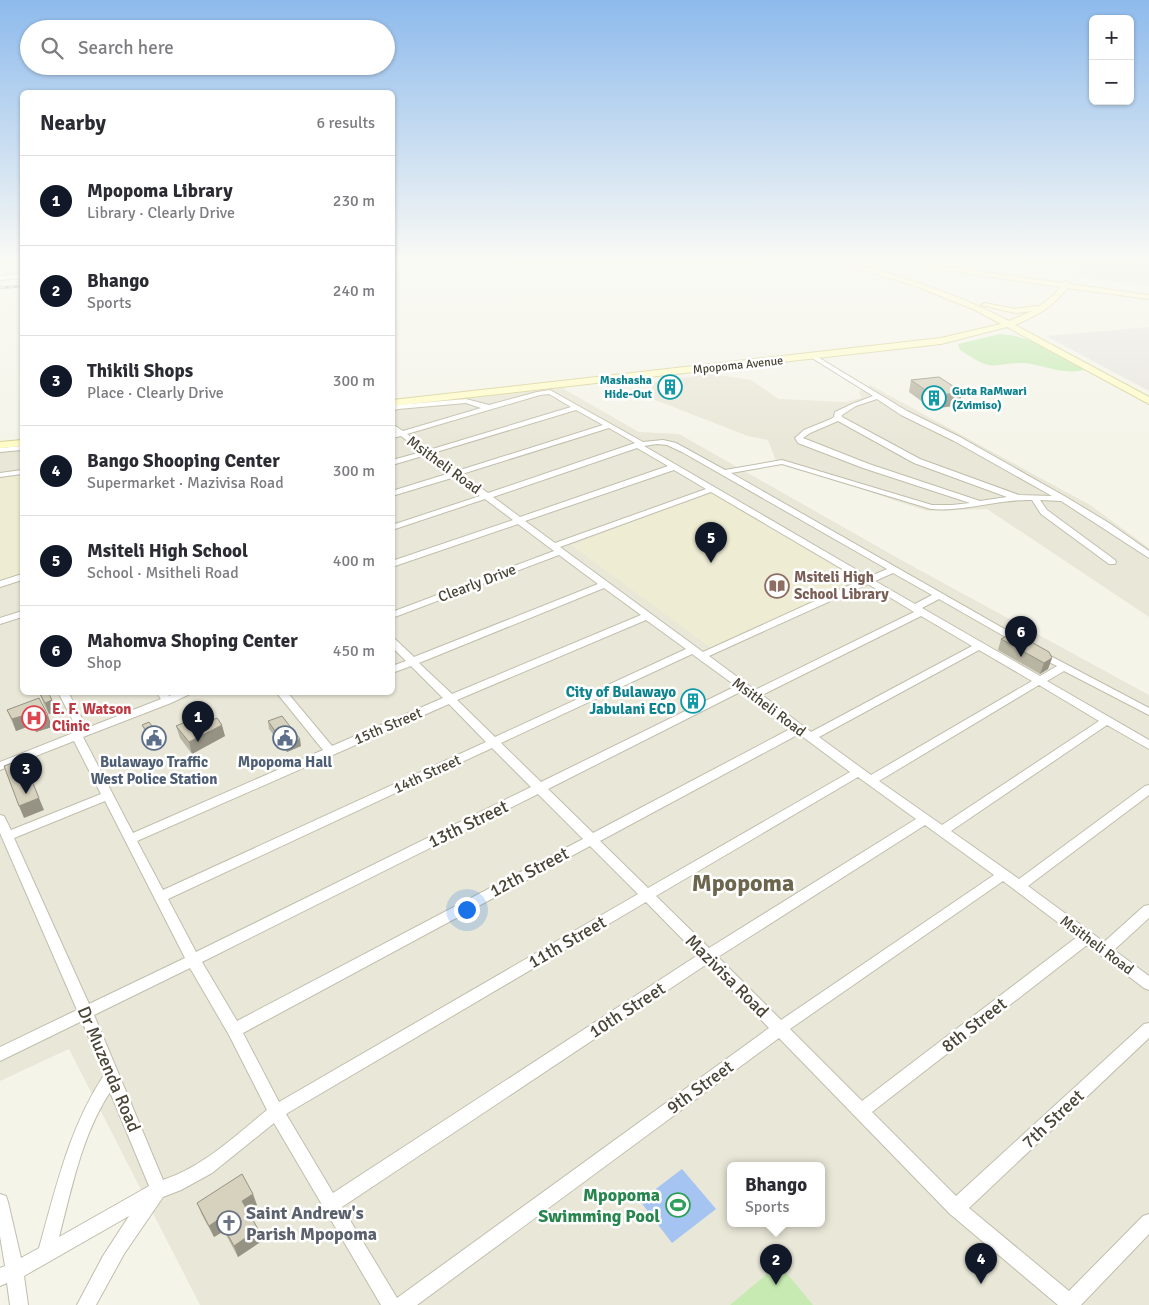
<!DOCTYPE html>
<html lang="en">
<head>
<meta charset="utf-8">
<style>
	:root { --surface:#fff; --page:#f7f7f7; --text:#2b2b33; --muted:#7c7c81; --line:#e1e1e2; --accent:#111827 }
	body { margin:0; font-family:Signika,sans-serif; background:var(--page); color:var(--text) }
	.controls { position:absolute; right:15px; top:15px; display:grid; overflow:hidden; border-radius:8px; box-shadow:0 1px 4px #0004 }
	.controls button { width:45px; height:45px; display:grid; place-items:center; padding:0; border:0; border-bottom:1px solid var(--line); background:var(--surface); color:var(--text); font:25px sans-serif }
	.you { position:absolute; left:466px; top:909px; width:18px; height:18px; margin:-12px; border:4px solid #fff; border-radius:50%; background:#1a73e8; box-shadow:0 0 0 8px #1a73e833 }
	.badge { display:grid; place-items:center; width:32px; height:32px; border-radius:50%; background:var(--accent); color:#fff; font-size:16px; font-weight:700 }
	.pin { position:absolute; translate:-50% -41px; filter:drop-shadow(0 1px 2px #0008) }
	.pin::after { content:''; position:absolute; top:26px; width:18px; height:15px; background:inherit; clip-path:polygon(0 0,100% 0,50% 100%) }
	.popup { position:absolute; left:727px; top:1162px; width:98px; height:65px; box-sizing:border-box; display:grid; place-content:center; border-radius:8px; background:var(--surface); filter:drop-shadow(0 1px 4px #0005); font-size:16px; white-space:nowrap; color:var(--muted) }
	.popup b { font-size:19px; color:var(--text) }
	.popup::after { content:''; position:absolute; left:50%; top:100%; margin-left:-10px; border:10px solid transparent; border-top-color:var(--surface) }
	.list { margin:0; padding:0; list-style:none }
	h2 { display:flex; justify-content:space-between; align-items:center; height:65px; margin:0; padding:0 20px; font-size:21px }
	h2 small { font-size:16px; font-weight:400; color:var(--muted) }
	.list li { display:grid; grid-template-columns:32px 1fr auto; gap:15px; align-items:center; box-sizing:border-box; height:90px; padding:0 20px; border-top:1px solid var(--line) }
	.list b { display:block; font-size:19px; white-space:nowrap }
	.list p { margin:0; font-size:16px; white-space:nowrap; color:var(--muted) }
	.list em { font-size:16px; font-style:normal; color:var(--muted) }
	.icon { flex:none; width:28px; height:28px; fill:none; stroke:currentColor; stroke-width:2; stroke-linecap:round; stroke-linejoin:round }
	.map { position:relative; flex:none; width:1149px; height:1305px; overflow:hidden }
	.search { position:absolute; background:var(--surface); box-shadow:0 1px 4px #0004; left:20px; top:20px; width:375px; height:55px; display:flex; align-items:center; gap:12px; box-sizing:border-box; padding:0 18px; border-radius:28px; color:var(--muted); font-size:19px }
	.panel { position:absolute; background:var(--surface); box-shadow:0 1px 4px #0004; left:20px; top:90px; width:375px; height:605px; border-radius:8px }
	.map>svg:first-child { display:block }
</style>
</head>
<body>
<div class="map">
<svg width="1149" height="1305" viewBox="0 0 1149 1305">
	<rect width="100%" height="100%" fill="#f5f4e9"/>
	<!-- residential -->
	<path fill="#e9e7d7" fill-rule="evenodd" d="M711,374l40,6 28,19 66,3 16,-4 -2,-6 11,-7 220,120 59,43v69l-162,-108 -60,2 -151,-50 -8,-21 -20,-4 -98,-38 3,-16z
		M562,388l77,44 40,2 224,127 246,134v610h-949l-131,-256 -69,32v-499l22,-6v116h370l1,-285zM731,1166h90v58h-90z
		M22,448v28l-22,2v-28z"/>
	<!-- industrial -->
	<path fill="#e8e5de" d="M1082,258h55v2l12,1v25l-74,-10z
		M1149,327v64l-103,-55z"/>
	<!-- education -->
	<path fill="#eeecd3" d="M22,476v100l-22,6v-104z
		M710,492l147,88 -145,69 -141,-104z"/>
	<!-- green -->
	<path fill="#c6eab2" d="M1000,334c32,2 59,19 86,35 -22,8 -45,-6 -66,-6 -12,-1 -24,5 -35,1 -9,-3 -17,-9 -25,-14l-2,-6z
		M779,1264l34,41h-83z"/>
	<!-- water -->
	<path fill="#a5c4f2" d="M682,1169l34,40 -44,34 -32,-42z"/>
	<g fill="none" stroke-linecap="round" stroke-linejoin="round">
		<!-- stream -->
		<path stroke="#a5c4f2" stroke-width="1" d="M0,264l8,10 -3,2"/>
		<!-- street casing -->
		<g stroke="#c1beac" stroke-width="2">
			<path id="street" d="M22,274v4l-22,2v-4z
				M812,356h4l91,55 53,26 106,60 43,26 40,28v7l-88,-57 -21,-1 7,10 68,50 1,2 -1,2h-6l-68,-50 -9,-14c-35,-1 -67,12 -101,9l-149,-45 -51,9 291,166 2,2 -2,2h-6l-77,-44 -17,9 118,68 17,-10 -20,-10 -1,-2 5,-3 108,57v7l-85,-44 -17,10 102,59v9l-42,-24 -156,106 68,48 126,-93 4,-1v10l-121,91 76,56 40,-36 5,-1v13l-35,32 35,26v14l-5,-2 -57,-43 -215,167 84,84 188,-172 5,-1v15l-180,170 100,83 74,-75 6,-2v20l-68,71h-23l-108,-91 -171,-176 -362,267h-36l-107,-182 -62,50 -31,17 -18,7 -39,57 -28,51h-19l26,-49 26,-40 -105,60 4,29h-18l-3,-22 -7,3v-18l5,-2 -5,-30v-42l6,2 2,6 13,56 18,-10c17,-60 30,-120 65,-173l-22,-54 -82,40v-14l77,-37 -77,-177v-18l4,1 7,14 90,-36 -27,-53 -74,29v-8l78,-31 -20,-39h10l19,36 74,-29 -5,-7h11l2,4 9,-4h16l-23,11 -88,34 50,96 190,-83 -47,-58h11l45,54 111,-48 -32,-32 -19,7v-7l14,-5 -14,-14v-9l3,1 19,18 184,-73 -39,-29 -167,63v-6l162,-61 -36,-27 -126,43v-6l121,-41 -28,-21 -93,31v-5l88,-29 -25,-19 -63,19v-5l58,-18 -24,-18 -34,10v-5l30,-8 -21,-16 -9,2v-4l4,-2 -4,-2v-6l11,7 78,-23 -15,-5 -68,6 -6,2v-5l4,-1 70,-6 23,6 48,-13 13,-2 93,52 20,-2 13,3 49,27 57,-10 150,45h20l18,-2 -107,-35 -65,-25 -3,-5 9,-8 27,-11 3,-2 1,-5 17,-8 21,-8 -61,-38zM549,394l22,13 -142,43 -22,-16 133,-39zM877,399l24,16 53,26 98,55 -33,-1 -99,-36 -78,-42v-2l14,-9zM576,410l27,15 -146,46 -24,-18zM838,421l76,42 93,34 -27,4 -111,-37 -66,-26 7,-5zM609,428l26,15 -147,50 -26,-19zM657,444l10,1 15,7 205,117 -18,8 -225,-131zM637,448l31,18 -148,51 -27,-20zM674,470l32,19 -151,54 -30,-22zM711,492l150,88 -158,72 -143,-105zM893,573l39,22 -17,9 -40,-23zM868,584l46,28 -159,78 -46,-34zM604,588l37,27 -189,79 -33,-31zM921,616l51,30 -161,86 -49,-37zM646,620l40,29 -191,88 -38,-37zM979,650l53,31 -161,94 -52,-38zM692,654l44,32 -195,96 -40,-39zM1039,685l60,36 -157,104 -63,-44zM742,691l50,37 -199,105 -45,-44zM449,704l37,38 -323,148 -26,-49zM799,734l51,38 -202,116 -48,-47zM492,748l39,39 -335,165 -28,-53zM858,777l58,42 -207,129 -53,-52zM538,794l45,45 -346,182 -35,-59zM105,801l80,157 -96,46 -75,-166zM925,825l69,50 -213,145 -63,-63zM590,846l48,48 -359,208 -36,-69zM1003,881l74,56 -215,164 -72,-72zM646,902l52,53 -365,238 -47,-79zM707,964l62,64 -372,270 -55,-91zM190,968l39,67 38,75c-32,26 -64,57 -104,70l-69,-165zM110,1092l39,94 -90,51c13,-50 23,-102 51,-145z
				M22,446v4l-22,2v-4z
				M22,470v4l-22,3v-4z
				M22,574v6l-22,7v-6z
				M22,611v6l-22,7v-6z"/>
		</g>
		<!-- secondary casing -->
		<g stroke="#d6d199" stroke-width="2">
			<path id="secondary" d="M826,258h12c59,18 117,34 171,63l23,-10 -17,2 -34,-8 4,-2 30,6 20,-3 3,1 17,-13 5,-7 -195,-29h21l176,25 4,-2 3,3 80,11v4l-82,-11c-13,19 -31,28 -52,37l134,72v7l-142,-77 -66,17 -549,62v-6l549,-62 60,-14 -26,-14 -57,-23z
				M22,440v6l-22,2v-6z"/>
		</g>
		<!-- street -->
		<use href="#street" fill="#fff" fill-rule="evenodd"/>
		<!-- secondary -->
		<use href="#secondary" fill="#fffcc9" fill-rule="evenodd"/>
		<!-- rail casing -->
		<g stroke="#989898" stroke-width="2.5">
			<path id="rail" d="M0,288l22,-2"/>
		</g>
		<!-- rail -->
		<use href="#rail" stroke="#fff" stroke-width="1" stroke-dasharray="4.5" stroke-linecap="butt"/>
	</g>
	<!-- wall -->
	<path fill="#b9b5a3" d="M911,380l49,25 -28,4 -23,-17z
		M1001,639l51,19 -4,11 -8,5 -42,-24z
		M40,694l12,6 5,12 -8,2 -5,-9z
		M39,698l13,29 -16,5 -4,-7 -16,6 -9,-21z
		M268,721l33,25 -14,6 -18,-23z
		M142,725l21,19 -7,3 -11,-15z
		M176,726l20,1 29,9 -33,18 -12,-16z
		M197,1203l60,2 -9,7 14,29 -24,16 -14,-26 -10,6 -12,-22z"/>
	<!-- shaded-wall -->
	<path fill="#969385" d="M962,392l-2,13 -28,4 2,-13z
		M1052,658l-4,11 -8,5 4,-11z
		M52,700l5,12 -8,2 -4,-11z
		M28,714l4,11 -16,6 -4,-12z
		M48,715l4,12 -16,5 -4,-11z
		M222,725l3,11 -33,18 -3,-12z
		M160,736l3,8 -7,3 -3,-8z
		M300,739l1,7 -14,6 -2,-7z
		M39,798l5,12 -20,8 -5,-12z
		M253,1194l4,11 -11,8 -4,-12z
		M219,1219l5,12 -10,6 -5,-11z
		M258,1229l4,12 -24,16 -4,-11z"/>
	<!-- building -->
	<path fill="#d7d2be" stroke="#969385" d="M939,377l23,15 -28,4 -23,-16z
		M1014,632l35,20 3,6 -8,5 -43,-24z
		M43,692h5l4,8 -7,3 -5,-9z
		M39,698l9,17 -16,6 -4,-7 -16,5 -5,-9z
		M282,716l18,23 -15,6 -17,-24z
		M217,718l5,7 -33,17 -13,-16 14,-6 6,7z
		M149,722l11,14 -7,3 -11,-14z
		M23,759l16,39 -20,8 -15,-40z
		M242,1174l11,20 -11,7 16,28 -24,17 -15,-27 -10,7 -12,-23z"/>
	<!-- sky -->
	<linearGradient id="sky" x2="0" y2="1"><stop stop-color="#8dbaec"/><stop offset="0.59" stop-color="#fafaf5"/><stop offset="1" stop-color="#fafaf5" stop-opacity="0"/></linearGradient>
	<rect width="1149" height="441" fill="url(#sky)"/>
	<!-- icons -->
	<defs>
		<g id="building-ring" transform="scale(1.25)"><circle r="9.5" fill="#fff" stroke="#0f9aa8" stroke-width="1.5"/><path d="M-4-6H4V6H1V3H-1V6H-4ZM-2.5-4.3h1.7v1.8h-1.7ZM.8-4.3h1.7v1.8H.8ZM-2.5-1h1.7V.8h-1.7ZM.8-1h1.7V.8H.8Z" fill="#0f9aa8"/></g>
		<g id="library-ring" transform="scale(1.25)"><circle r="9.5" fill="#fff" stroke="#8d6e63" stroke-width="1.5"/><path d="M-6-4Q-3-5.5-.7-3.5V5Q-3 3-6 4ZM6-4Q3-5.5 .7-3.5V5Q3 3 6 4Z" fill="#8d6e63"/></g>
		<g id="hospital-ring" transform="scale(1.25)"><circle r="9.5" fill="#fff" stroke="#e0444e" stroke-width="1.5"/><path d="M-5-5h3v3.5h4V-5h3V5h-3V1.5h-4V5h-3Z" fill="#e0444e"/></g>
		<g id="civic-ring" transform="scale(1.25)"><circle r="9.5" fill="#fff" stroke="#5c6f8a" stroke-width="1.5"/><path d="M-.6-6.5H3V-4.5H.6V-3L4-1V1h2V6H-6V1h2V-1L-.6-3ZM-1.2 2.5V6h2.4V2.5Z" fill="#5c6f8a"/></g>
		<g id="stadium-ring" transform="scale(1.25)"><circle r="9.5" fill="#fff" stroke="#2e9e5b" stroke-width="1.5"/><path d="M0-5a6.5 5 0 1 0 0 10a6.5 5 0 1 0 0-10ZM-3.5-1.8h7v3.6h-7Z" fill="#2e9e5b"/></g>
		<g id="church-ring" transform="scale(1.25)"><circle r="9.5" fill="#fff" stroke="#6b7280" stroke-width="1.5"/><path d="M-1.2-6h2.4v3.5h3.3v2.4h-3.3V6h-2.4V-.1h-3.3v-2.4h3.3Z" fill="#6b7280"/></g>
	</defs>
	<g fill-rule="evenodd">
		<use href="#building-ring" x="670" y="387"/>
		<use href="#building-ring" x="934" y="398"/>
		<use href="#library-ring" x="777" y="586"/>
		<use href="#building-ring" x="693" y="701"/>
		<use href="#hospital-ring" x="34" y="718"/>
		<use href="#civic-ring" x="154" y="738"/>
		<use href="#civic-ring" x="285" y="738"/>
		<use href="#stadium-ring" x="678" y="1205"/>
		<use href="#church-ring" x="229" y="1223"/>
	</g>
	<g text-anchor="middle" stroke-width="5" stroke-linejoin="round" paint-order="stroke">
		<!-- far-street labels -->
		<g font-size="12" fill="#494637" stroke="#fff">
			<text transform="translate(738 365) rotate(-6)" y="4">Mpopoma Avenue</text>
		</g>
		<!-- far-culture labels -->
		<g font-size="12" font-weight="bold" fill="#0d838f" stroke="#fff" text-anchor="end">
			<text x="652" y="384">Mashasha<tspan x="652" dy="14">Hide-Out</tspan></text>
			<text x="952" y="395" text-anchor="start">Guta RaMwari<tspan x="952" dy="14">(Zvimiso)</tspan></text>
		</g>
		<!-- street labels -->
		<g font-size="15" fill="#494637" stroke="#fff">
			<text transform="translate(444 465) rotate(36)" y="5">Msitheli Road</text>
			<text transform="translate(477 583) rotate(-21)" y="5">Clearly Drive</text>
			<text transform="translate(769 707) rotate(37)" y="5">Msitheli Road</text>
			<text transform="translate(388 726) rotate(-23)" y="5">15th Street</text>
			<text transform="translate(427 774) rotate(-25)" y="5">14th Street</text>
			<text transform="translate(1097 945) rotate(37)" y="5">Msitheli Road</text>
		</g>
		<!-- education labels -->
		<g font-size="15" font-weight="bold" fill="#785e54" stroke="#fff" text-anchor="start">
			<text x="794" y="582">Msiteli High<tspan x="794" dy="17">School Library</tspan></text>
		</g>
		<!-- culture labels -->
		<g font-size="15" font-weight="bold" fill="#0d838f" stroke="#fff" text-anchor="end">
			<text x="676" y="697">City of Bulawayo<tspan x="676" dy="17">Jabulani ECD</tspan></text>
		</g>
		<!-- health labels -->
		<g font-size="15" font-weight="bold" fill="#be3a42" stroke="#fff" text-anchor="start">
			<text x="52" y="714">E. F. Watson<tspan x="52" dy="17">Clinic</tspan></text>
		</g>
		<!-- service labels -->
		<g font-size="15" font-weight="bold" fill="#4e5e75" stroke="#fff">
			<text x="154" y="767">Bulawayo Traffic<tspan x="154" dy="17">West Police Station</tspan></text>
			<text x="285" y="767">Mpopoma Hall</text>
		</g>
		<!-- near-street labels -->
		<g font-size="18" fill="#494637" stroke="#fff">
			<text transform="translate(468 824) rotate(-26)" y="6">13th Street</text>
			<text transform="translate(529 872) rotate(-28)" y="6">12th Street</text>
			<text transform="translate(567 942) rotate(-30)" y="6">11th Street</text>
			<text transform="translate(727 976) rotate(45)" y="6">Mazivisa Road</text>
			<text transform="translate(627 1010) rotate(-33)" y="6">10th Street</text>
			<text transform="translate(974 1025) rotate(-38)" y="6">8th Street</text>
			<text transform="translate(109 1069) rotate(67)" y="6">Dr Muzenda Road</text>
			<text transform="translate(700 1087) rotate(-36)" y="6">9th Street</text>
			<text transform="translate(1053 1119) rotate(-43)" y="6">7th Street</text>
		</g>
		<!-- near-leisure labels -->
		<g font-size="18" font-weight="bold" fill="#27864d" stroke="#fff" text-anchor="end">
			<text x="660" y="1201">Mpopoma<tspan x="660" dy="21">Swimming Pool</tspan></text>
		</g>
		<!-- near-worship labels -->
		<g font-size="18" font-weight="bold" fill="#5b616d" stroke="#fff" text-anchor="start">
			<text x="246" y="1219">Saint Andrew's<tspan x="246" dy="21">Parish Mpopoma</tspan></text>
		</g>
		<!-- near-district labels -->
		<g font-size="24" font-weight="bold" fill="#6c664e" stroke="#fff">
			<text x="743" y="891">Mpopoma</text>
		</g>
	</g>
</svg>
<div class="controls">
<button>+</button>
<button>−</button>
</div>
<div class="you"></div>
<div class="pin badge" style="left:198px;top:742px">1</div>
<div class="pin badge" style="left:776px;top:1285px">2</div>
<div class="popup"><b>Bhango</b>Sports</div>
<div class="pin badge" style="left:26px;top:794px">3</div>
<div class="pin badge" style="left:981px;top:1284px">4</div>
<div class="pin badge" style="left:711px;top:563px">5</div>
<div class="pin badge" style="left:1021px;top:657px">6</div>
<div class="search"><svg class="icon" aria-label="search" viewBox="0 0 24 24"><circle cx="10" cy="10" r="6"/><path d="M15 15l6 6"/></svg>Search here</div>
<section class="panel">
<h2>Nearby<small>6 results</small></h2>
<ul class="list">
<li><span class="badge">1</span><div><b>Mpopoma Library</b><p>Library · Clearly Drive</p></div><em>230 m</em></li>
<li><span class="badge">2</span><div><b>Bhango</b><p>Sports</p></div><em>240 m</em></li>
<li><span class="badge">3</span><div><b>Thikili Shops</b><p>Place · Clearly Drive</p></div><em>300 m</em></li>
<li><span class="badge">4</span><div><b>Bango Shooping Center</b><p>Supermarket · Mazivisa Road</p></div><em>300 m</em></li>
<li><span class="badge">5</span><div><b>Msiteli High School</b><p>School · Msitheli Road</p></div><em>400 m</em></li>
<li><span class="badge">6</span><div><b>Mahomva Shoping Center</b><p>Shop</p></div><em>450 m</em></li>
</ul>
</section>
</div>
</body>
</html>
